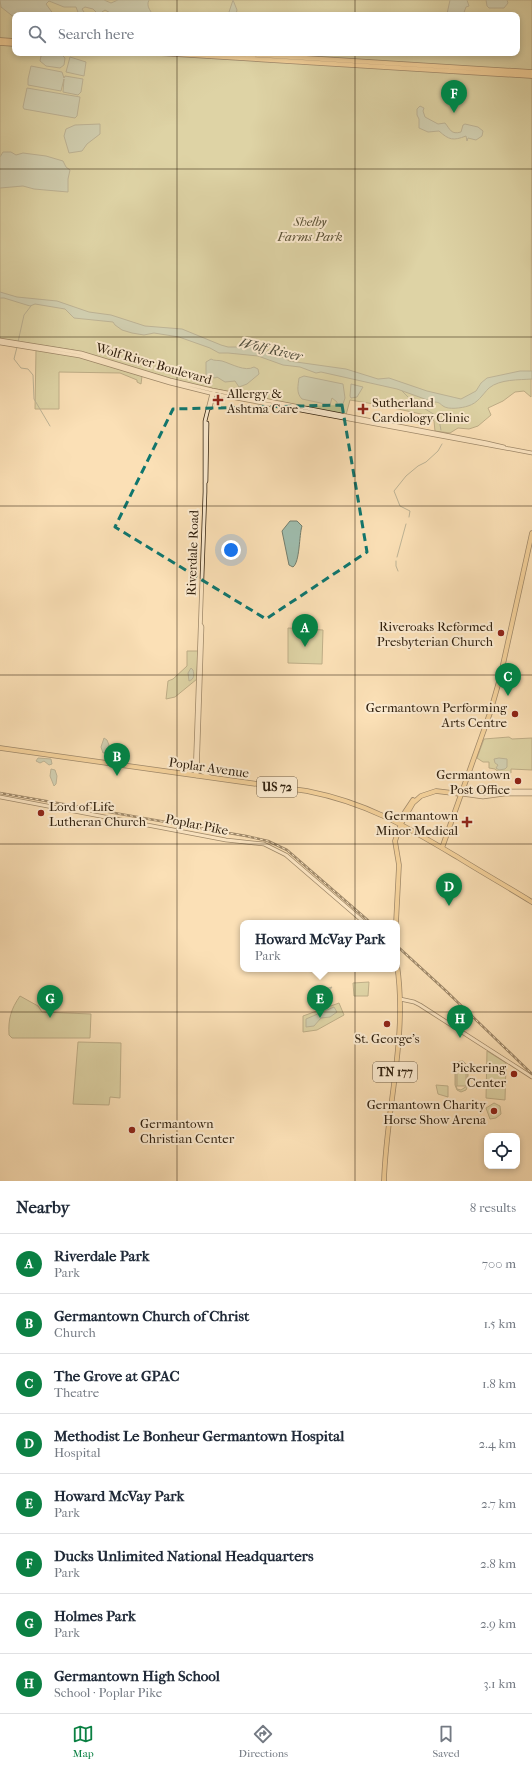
<!DOCTYPE html>
<html lang="en">
<head>
<meta charset="utf-8">
<style>
	:root { --surface:#fff; --page:#f2f2f3; --text:#1f2937; --muted:#747a83; --line:#e0e1e3; --accent:#0b8043 }
	body { margin:0; font-family:"IM FELL French Canon",serif; background:var(--page); color:var(--text) }
	.controls { position:absolute; right:12px; bottom:12px; display:grid; overflow:hidden; border-radius:8px; box-shadow:0 2px 6px #0003 }
	.controls button { width:36px; height:36px; display:grid; place-items:center; padding:0; border:0; border-bottom:1px solid var(--line); background:var(--surface); color:var(--text); font:20px sans-serif }
	.you { position:absolute; left:231px; top:550px; width:14px; height:14px; margin:-10px; border:3px solid #fff; border-radius:50%; background:#1a73e8; box-shadow:0 0 0 6px #1a73e833 }
	.badge { display:grid; place-items:center; width:26px; height:26px; border-radius:50%; background:var(--accent); color:#fff; font-size:13px; font-weight:700 }
	.pin { position:absolute; translate:-50% -33px; filter:drop-shadow(0 1px 2px #0008) }
	.pin::after { content:''; position:absolute; top:21px; width:14px; height:12px; background:inherit; clip-path:polygon(0 0,100% 0,50% 100%) }
	.popup { position:absolute; left:240px; top:920px; width:160px; height:52px; box-sizing:border-box; display:grid; place-content:center; border-radius:8px; background:var(--surface); filter:drop-shadow(0 1px 3px #0005); font-size:13px; white-space:nowrap; color:var(--muted) }
	.popup b { font-size:15px; color:var(--text) }
	.popup::after { content:''; position:absolute; left:50%; top:100%; margin-left:-8px; border:8px solid transparent; border-top-color:var(--surface) }
	.list { margin:0; padding:0; list-style:none }
	h2 { display:flex; justify-content:space-between; align-items:center; height:52px; margin:0; padding:0 16px; font-size:17px }
	h2 small { font-size:13px; font-weight:400; color:var(--muted) }
	.list li { display:grid; grid-template-columns:26px 1fr auto; gap:12px; align-items:center; box-sizing:border-box; height:60px; padding:0 16px; border-top:1px solid var(--line) }
	.list b { display:block; font-size:15px; white-space:nowrap }
	.list p { margin:0; font-size:13px; white-space:nowrap; color:var(--muted) }
	.list em { font-size:13px; font-style:normal; color:var(--muted) }
	.icon { flex:none; width:22px; height:22px; fill:none; stroke:currentColor; stroke-width:2; stroke-linecap:round; stroke-linejoin:round }
	.map { position:relative; flex:none; width:532px; height:1181px; overflow:hidden }
	.search { position:absolute; background:var(--surface); box-shadow:0 2px 6px #0003; left:12px; right:12px; top:12px; height:44px; display:flex; align-items:center; gap:10px; box-sizing:border-box; padding:0 14px; border-radius:8px; color:var(--muted); font-size:15px }
	.sheet { height:532px; background:var(--surface) }
	nav { display:flex; justify-content:space-around; align-items:center; box-sizing:border-box; height:56px; border-top:1px solid var(--line); background:var(--surface); font-size:11px; color:var(--muted) }
	nav a { display:grid; justify-items:center; gap:2px }
	nav .on { color:var(--accent) }
	.map>svg:first-child { display:block }
</style>
</head>
<body>
<div class="map">
<svg width="532" height="1181" viewBox="0 0 532 1181">
	<rect width="100%" height="100%" fill="#fbe0b6"/>
	<filter id="stains"><feTurbulence type="fractalNoise" baseFrequency=".005" numOctaves="4"/><feColorMatrix values="0 0 0 0 .2 0 0 0 0 .09 0 0 0 0 .02 0 0 0 .5 -.17"/></filter>
	<radialGradient id="worn" r=".72"><stop offset=".6" stop-color="#630" stop-opacity="0"/><stop offset="1" stop-color="#630" stop-opacity=".3"/></radialGradient>
	<!-- green -->
	<path fill="#bbc391" stroke="#767250" fill-rule="evenodd" d="M0,0h532l-1,397 -7,-6 -9,1 -12,9 -15,7 3,7 -13,11 -9,3 -11,-1 -8,5 -15,-2 -1,-10 -4,-5 -50,-11 -30,-5 -4,15 -160,-32 -113,-33 -73,-11zM15,15h502v38h-502z
		M36,350l43,7 63,19 -1,8 -4,-2v-2l-17,-7 -61,-1v37h-24z
		M288,628l35,2 -1,34 -34,-1z
		M187,651h11l-1,28 -22,18 -9,2 2,-18 5,-2 14,-13z
		M509,737l3,2 20,-1v32l-21,-1v4h-11l-5,-4 -6,-1v-6h-6l-6,-4 7,-19z
		M369,982l-1,14h-14l-1,-13z
		M20,996l18,10 4,6 49,2 -1,24h-78l-3,-3c-1,-16 2,-26 11,-39z
		M339,1003l5,12 -27,15 -14,2v-16z
		M78,1042l43,1 -1,55 -10,-1 -1,8 -36,-1z
		M487,1051l19,12 -1,37 -19,-2z
		M463,1061l5,5v19l-2,5 -5,2 -4,-2 -2,-5v-23zM461,1062l5,2 1,3v19l-6,4 -4,-1 -1,-4v-19z
		M457,1067h9v19h-9z
		M436,1085l12,1v11l-10,-3z
		M494,1103l6,3 1,8 -5,4 -6,1 -4,-11z"/>
	<!-- water -->
	<path fill="#9fbdae" stroke="#737e6e" d="M0,0h104l7,3 7,-3h31c-3,6 1,10 4,15h-39l-9,-5 -3,2v3h-3l-6,-6 -8,-2 -3,2 4,6h-7l-3,-8h-12l-15,-6 -3,3 8,11h-39v3l-14,-11z
		M233,0l4,10 -1,5h-8z
		M450,0h17l2,6 -3,1 -3,8 -16,-1z
		M486,0h21l1,3 -4,5h-15l-2,-2z
		M61,54l4,4 -1,7 -4,3 -14,-2 -6,-5 1,-5 2,-1z
		M70,57l16,5 -2,14 -18,-4z
		M31,66l31,6 2,6 1,-2 18,3 -2,13 -3,3 -15,-3 1,-13 -3,12 -33,-6v-6z
		M27,88l53,9 -3,19 -2,2 -51,-9 -1,-2z
		M420,106l4,2 -1,3 2,6 13,7 7,-1c5,6 6,12 16,9l2,-7 2,-1 13,3 5,4 -1,5 -6,4 -8,-2 -1,3 -1,-5c-13,5 -17,4 -27,-5l-11,1 -9,-4v-9l-2,-4v-6z
		M100,124v10l-13,10 -5,7 -13,2 -5,-17 2,-7 9,-4z
		M3,152h8l5,3 7,-2 23,3 17,5 3,6 4,3 -2,9v13l-34,-3 -11,-3 -23,2v-31z
		M0,292l17,5 40,4 32,11 22,3 34,11 37,3 39,16 7,2h25l32,11 4,3 57,8 32,10 11,-1 38,13 34,8 15,-8 5,-8 6,-5 33,-7h12v8c-13,1 -32,0 -43,9 -7,7 -11,15 -21,18 -6,2 -20,4 -25,0 -4,-3 -4,-4 -10,-4l-36,-13 -76,-17 -5,1 -16,-6 -17,-2 -25,-9 -30,-3h-9l-9,-5 -31,-11 -25,-4 -10,2 -12,-2 -10,-3 -7,-5 -2,-3 -39,-4 -9,-9 -30,-5 -5,2 -26,-8h-4z
		M211,359c3,2 7,1 11,2 10,3 23,11 32,6l4,2 1,5 -12,10 -8,3 -4,-6 -10,1 -8,-5 -2,1 -9,-2v-14z
		M304,376l39,8 2,14 -3,9 -5,-2v-3l-5,-4 -2,7 -28,-6c-6,-6 -4,-13 -3,-21z
		M351,384l12,3 -6,10 -6,1 -1,-2z
		M290,521h7l5,5c-3,9 -2,36 -9,41l-4,-2 -7,-34z
		M191,668l2,2c1,4 2,9 -4,11l-1,-8z
		M104,738l3,2 2,5 -1,7 -5,1 -2,-6z
		M38,758l13,1 1,5 -3,1 -5,-4 -4,2 -4,-2z
		M499,758l8,1v8l-2,2 -6,1 -3,-2 2,-3 -3,-2 -1,-4z
		M51,769l4,1 2,6 -1,8 -2,2 -4,-10z
		M332,987l-3,4 1,8 -5,3 -1,-3 1,-10z
		M334,1007l3,5 -7,5 -9,1 -7,8 -8,1v-8z"/>
	<g fill="none" stroke-linecap="round" stroke-linejoin="round">
		<!-- stream -->
		<path stroke="#737e6e" stroke-width="1" d="M18,342l6,-27 7,-9
			M17,347l-3,12 7,9 7,1 5,6 1,24 16,27
			M402,391l10,10 23,14 4,5 2,10
			M409,517l1,-6 -10,-5 -6,-15 12,-15 12,-10 8,-4 12,-11 4,-7
			M397,557l9,-33
			M396,561v5l2,5"/>
		<!-- secondary casing -->
		<g stroke="#30200e" stroke-width="4.5">
			<path id="secondary" d="M0,340l81,13 89,27 42,10 275,53 17,4
				M0,343l80,13 90,27 44,11 318,59
				M210,408l4,-16
				M205,483l1,-2 1,-58
				M198,767l4,5 7,4
				M184,773l8,-2 4,-4
				M195,775l10,-283v-71l7,-28
				M197,776l5,-149 -1,-2
				M463,791l13,3 29,-3h27
				M461,794l22,3 22,-3h27
				M0,797l226,43 38,4 22,11 79,68
				M400,999l14,3 6,3 112,72"/>
		</g>
		<!-- primary casing -->
		<g stroke="#30200e" stroke-width="5.5">
			<path id="primary" d="M0,40l15,1
				M0,43l15,1
				M158,53l374,23
				M225,53l307,19
				M0,748l307,43c61,12 100,36 152,67 24,15 49,29 73,44
				M405,812l8,-12
				M442,848l48,-135 10,-35 32,-145
				M396,923l3,-58 -4,-24 6,-17 12,-21 8,-7 15,-5 25,3
				M384,1181c2,-72 24,-144 13,-216"/>
		</g>
		<!-- secondary -->
		<use href="#secondary" stroke="#fcebd0" stroke-width="3"/>
		<!-- primary -->
		<use href="#primary" stroke="#eec07b" stroke-width="4"/>
		<!-- rail casing -->
		<g stroke="#30200e" stroke-width="2.5">
			<path id="rail" d="M0,793l246,43 22,5 19,9 84,73
				M397,946l48,44 87,84"/>
		</g>
		<!-- rail -->
		<use href="#rail" stroke="#fcebd0" stroke-width="1" stroke-dasharray="3" stroke-linecap="butt"/>
	</g>
	<!-- marked area -->
	<path d="M0 0H532V1181H0ZM342,405l25,147 -101,67 -151,-92 58,-118z" fill="#fbe0b6" fill-opacity=".55" fill-rule="evenodd"/>
	<path fill="none" stroke="#0f766e" stroke-width="3" stroke-dasharray="8 5" stroke-linejoin="round" d="M342,405l25,147 -101,67 -151,-92 58,-118z"/>
	<!-- grid -->
	<path fill="none" stroke="#30200e" stroke-width="1" stroke-opacity="0.55" d="M177,0v15M355,0v15M177,53v1128M355,53v1128M0,169h532M0,337h532M0,506h532M0,675h532M0,844h532M0,1012h532"/>
	<!-- markers -->
	<g fill="#8f2418" stroke="#fcebd0" stroke-width="1.5">
		<path d="M216 394h4v4h4v4h-4v4h-4v-4h-4v-4h4z"/>
		<path d="M361 403h4v4h4v4h-4v4h-4v-4h-4v-4h4z"/>
		<circle cx="501" cy="633" r="4"/>
		<circle cx="515" cy="714" r="4"/>
		<circle cx="518" cy="781" r="4"/>
		<circle cx="41" cy="813" r="4"/>
		<path d="M465 816h4v4h4v4h-4v4h-4v-4h-4v-4h4z"/>
		<circle cx="387" cy="1024" r="4"/>
		<circle cx="514" cy="1074" r="4"/>
		<circle cx="494" cy="1111" r="4"/>
		<circle cx="132" cy="1130" r="4"/>
	</g>
	<g text-anchor="middle" stroke-width="4" stroke-linejoin="round" paint-order="stroke">
		<!-- shield labels -->
		<g fill="#fcebd0" stroke="#6d5d48" stroke-width="1">
			<rect x="257" y="777" width="40" height="20" rx="3"/>
			<rect x="373" y="1062" width="44" height="20" rx="3"/>
		</g>
		<g font-size="12" font-weight="bold" fill="#30200e">
			<text x="277" y="791">US 72</text>
			<text x="395" y="1076">TN 177</text>
		</g>
		<!-- park labels -->
		<g font-size="13" font-style="italic" fill="#5a5135" stroke="#fcebd0">
			<text x="310" y="226">Shelby<tspan x="310" dy="15">Farms Park</tspan></text>
		</g>
		<!-- street labels -->
		<g font-size="13" fill="#30200e" stroke="#fcebd0">
			<text transform="translate(154 363) rotate(16)" y="5">Wolf River Boulevard</text>
			<text transform="translate(192 553) rotate(-88)" y="5">Riverdale Road</text>
			<text transform="translate(209 767) rotate(8)" y="5">Poplar Avenue</text>
			<text transform="translate(197 824) rotate(11)" y="5">Poplar Pike</text>
		</g>
		<!-- poi labels -->
		<g font-size="13" fill="#30200e" stroke="#fcebd0" text-anchor="end">
			<text x="227" y="398" text-anchor="start">Allergy &amp;<tspan x="227" dy="15">Ashtma Care</tspan></text>
			<text x="372" y="407" text-anchor="start">Sutherland<tspan x="372" dy="15">Cardiology Clinic</tspan></text>
			<text x="493" y="631">Riveroaks Reformed<tspan x="493" dy="15">Presbyterian Church</tspan></text>
			<text x="507" y="712">Germantown Performing<tspan x="507" dy="15">Arts Centre</tspan></text>
			<text x="510" y="779">Germantown<tspan x="510" dy="15">Post Office</tspan></text>
			<text x="49" y="811" text-anchor="start">Lord of Life<tspan x="49" dy="15">Lutheran Church</tspan></text>
			<text x="458" y="820">Germantown<tspan x="458" dy="15">Minor Medical</tspan></text>
			<text x="387" y="1043" text-anchor="middle">St. George's</text>
			<text x="506" y="1072">Pickering<tspan x="506" dy="15">Center</tspan></text>
			<text x="486" y="1109">Germantown Charity<tspan x="486" dy="15">Horse Show Arena</tspan></text>
			<text x="140" y="1128" text-anchor="start">Germantown<tspan x="140" dy="15">Christian Center</tspan></text>
		</g>
		<!-- water labels -->
		<g font-size="14" font-style="italic" fill="#514f3e" stroke="#fcebd0">
			<text transform="translate(271 349) rotate(13)" y="5">Wolf River</text>
		</g>
	</g>
	<rect width="100%" height="100%" filter="url(#stains)"/>
	<rect width="100%" height="100%" fill="url(#worn)"/>
</svg>
<div class="controls">
<button><svg class="icon" aria-label="locate" viewBox="0 0 24 24"><circle cx="12" cy="12" r="6"/><path d="M12 2v4M12 18v4M2 12h4M18 12h4"/></svg></button>
</div>
<div class="you"></div>
<div class="pin badge" style="left:305px;top:647px">A</div>
<div class="pin badge" style="left:117px;top:776px">B</div>
<div class="pin badge" style="left:508px;top:696px">C</div>
<div class="pin badge" style="left:449px;top:906px">D</div>
<div class="pin badge" style="left:320px;top:1018px">E</div>
<div class="popup"><b>Howard McVay Park</b>Park</div>
<div class="pin badge" style="left:454px;top:113px">F</div>
<div class="pin badge" style="left:50px;top:1018px">G</div>
<div class="pin badge" style="left:460px;top:1038px">H</div>
<div class="search"><svg class="icon" aria-label="search" viewBox="0 0 24 24"><circle cx="10" cy="10" r="6"/><path d="M15 15l6 6"/></svg>Search here</div>
</div>
<section class="sheet">
<h2>Nearby<small>8 results</small></h2>
<ul class="list">
<li><span class="badge">A</span><div><b>Riverdale Park</b><p>Park</p></div><em>700 m</em></li>
<li><span class="badge">B</span><div><b>Germantown Church of Christ</b><p>Church</p></div><em>1.5 km</em></li>
<li><span class="badge">C</span><div><b>The Grove at GPAC</b><p>Theatre</p></div><em>1.8 km</em></li>
<li><span class="badge">D</span><div><b>Methodist Le Bonheur Germantown Hospital</b><p>Hospital</p></div><em>2.4 km</em></li>
<li><span class="badge">E</span><div><b>Howard McVay Park</b><p>Park</p></div><em>2.7 km</em></li>
<li><span class="badge">F</span><div><b>Ducks Unlimited National Headquarters</b><p>Park</p></div><em>2.8 km</em></li>
<li><span class="badge">G</span><div><b>Holmes Park</b><p>Park</p></div><em>2.9 km</em></li>
<li><span class="badge">H</span><div><b>Germantown High School</b><p>School · Poplar Pike</p></div><em>3.1 km</em></li>
</ul>
</section>
<nav>
<a class="on"><svg class="icon" aria-label="map" viewBox="0 0 24 24"><path d="M3 6l6-2 6 2 6-2v14l-6 2-6-2-6 2zM9 4v14M15 6v14"/></svg>Map</a>
<a><svg class="icon" aria-label="directions" viewBox="0 0 24 24"><path d="M12 3l9 9-9 9-9-9zM9 14v-3h6M13 9l2 2-2 2"/></svg>Directions</a>
<a><svg class="icon" aria-label="saved" viewBox="0 0 24 24"><path d="M7 4h10v16l-5-4-5 4z"/></svg>Saved</a>
</nav>
</body>
</html>
